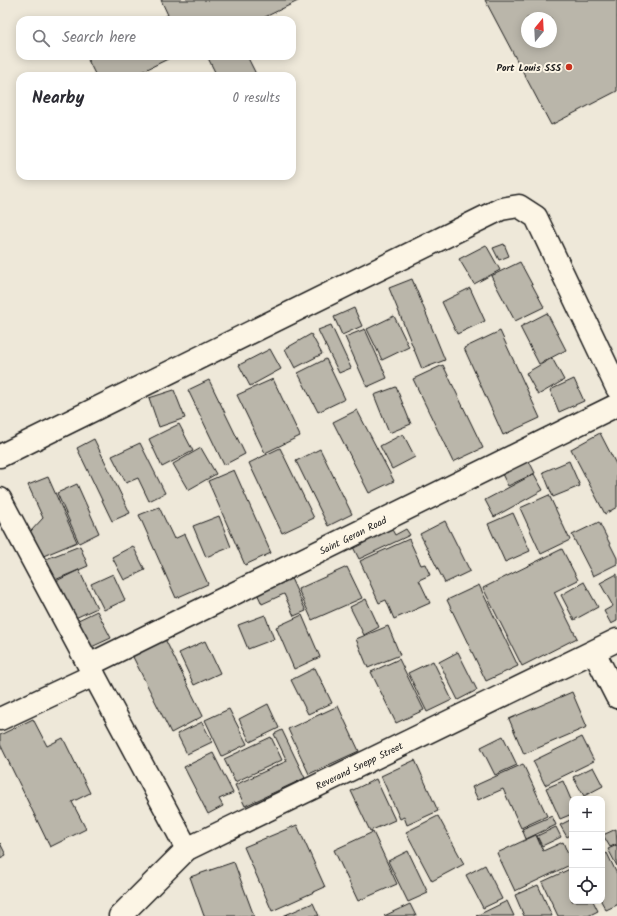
<!DOCTYPE html>
<html lang="en">
<head>
<meta charset="utf-8">
<style>
	:root { --surface:#fff; --page:#f7f7f7; --text:#2b2b33; --muted:#7c7c81; --line:#e1e1e2 }
	body { margin:0; font-family:Kalam,sans-serif; background:var(--page); color:var(--text) }
	.controls { position:absolute; right:12px; bottom:12px; display:grid; overflow:hidden; border-radius:8px; box-shadow:0 2px 10px #0003 }
	.controls button { width:36px; height:36px; display:grid; place-items:center; padding:0; border:0; border-bottom:1px solid var(--line); background:var(--surface); color:var(--text); font:20px sans-serif }
	.compass { position:absolute; left:521px; top:12px; width:36px; height:36px; border-radius:50%; background:var(--surface); box-shadow:0 2px 10px #0003; rotate:18deg }
	.list { margin:0; padding:0; list-style:none }
	h2 { display:flex; justify-content:space-between; align-items:center; height:52px; margin:0; padding:0 16px; font-size:17px }
	h2 small { font-size:13px; font-weight:400; color:var(--muted) }
	.icon { flex:none; width:22px; height:22px; fill:none; stroke:currentColor; stroke-width:2; stroke-linecap:round; stroke-linejoin:round }
	.map { position:relative; flex:none; width:617px; height:916px; overflow:hidden }
	.search { position:absolute; background:var(--surface); box-shadow:0 2px 10px #0003; left:16px; top:16px; width:280px; height:44px; display:flex; align-items:center; gap:10px; box-sizing:border-box; padding:0 14px; border-radius:12px; color:var(--muted); font-size:15px }
	.panel { position:absolute; background:var(--surface); box-shadow:0 2px 10px #0003; left:16px; top:72px; width:280px; height:108px; border-radius:12px }
	.map>svg:first-child { display:block }
</style>
</head>
<body>
<div class="map">
<svg width="617" height="916" viewBox="0 0 617 916">
	<rect width="100%" height="100%" fill="#eee8d9"/>
	<filter id="ink" filterUnits="userSpaceOnUse"><feTurbulence type="fractalNoise" baseFrequency=".025" numOctaves="2"/><feDisplacementMap in="SourceGraphic" scale="8" xChannelSelector="R" yChannelSelector="G"/><feConvolveMatrix kernelMatrix="1 2 1 2 8 2 1 2 1" color-interpolation-filters="sRGB"/></filter>
	<g filter="url(#ink)">
		<!-- building -->
		<path fill="#bab6aa" stroke="#1c1c1c" fill-rule="evenodd" d="M161,0h139l-41,20h-102l11,-5z
			M485,0h132v91l-66,34zM527,18h24v24h-24z
			M86,56h88l-41,20h-37z
			M207,56h40l10,20h-40z
			M504,244l5,12 -10,4 -6,-12z
			M486,245l14,25 -26,14 -15,-25z
			M520,262l24,45 -29,14 -24,-45z
			M412,279l33,81 -23,9 -33,-81z
			M470,288l15,33 -28,13 -15,-32z
			M354,308l8,18 -20,9 -8,-18z
			M547,313l19,37 -27,14 -19,-37z
			M394,316l15,31 -27,13 -15,-31z
			M331,325l20,43 -12,5 -21,-43z
			M365,329l22,49 -20,9 -22,-50z
			M500,331l40,87 -37,17 -39,-87z
			M311,334l11,20 -27,14 -10,-19z
			M270,349l11,20 -31,17 -11,-21z
			M552,358l12,22 -26,15 -12,-22z
			M326,359l19,40 -27,13 -20,-39z
			M443,365l40,83 -30,14 -40,-83z
			M273,379l27,57 -35,17 -28,-58z
			M574,379l10,22 -25,11 -9,-22z
			M209,380l36,74 -21,11 -36,-75z
			M396,387l15,37 -22,9 -15,-38z
			M174,390l11,28 -26,9 -10,-29z
			M357,410l37,71 -25,12 -36,-71z
			M179,424l14,27 -31,16 -13,-28z
			M600,433l17,33v41l-12,7 -34,-65z
			M403,434l12,23 -23,12 -12,-23z
			M94,439l36,74 -18,8 -35,-73z
			M140,443l25,50 -16,8 -11,-23 -12,5 -14,-27z
			M201,448l15,26 -28,16 -15,-26z
			M280,448l34,70 -32,15 -33,-70z
			M320,449l32,65 -24,12 -32,-65z
			M527,457l8,16 -27,13 -8,-16z
			M569,461l11,25 -27,11 -10,-25z
			M234,470l37,83 -26,12 -37,-84z
			M534,474l9,16 -49,27 -9,-17z
			M48,477l29,65 -36,15 -11,-25 13,-14 -15,-33z
			M77,484l22,49 -20,10 -22,-50z
			M549,495l21,45 -29,14 -21,-46z
			M159,507l15,32 11,-5 23,50 -32,14 -37,-83z
			M513,513l17,38 -25,11 -17,-38z
			M219,516l12,31 -25,10 -13,-31z
			M445,521l25,50 -25,12 -25,-49z
			M599,522l18,36v6l-24,12 -21,-41z
			M389,524l6,11 11,-6 4,6 -51,24 -9,-18z
			M409,539l12,26 4,-1 5,11 -11,5 11,23 -36,16 -8,-19 -7,3 -19,-42z
			M80,546l8,20 -33,14 -9,-21z
			M133,546l12,24 -21,10 -12,-23z
			M562,549l16,31 -24,12 23,46 -55,28 -39,-78z
			M347,567l15,31 -50,22 -14,-31z
			M79,570l18,38 -26,12 -17,-38z
			M113,574l12,26 -21,10 -13,-26z
			M289,574l17,37 -12,5 -10,-22 -22,10 -7,-15z
			M617,574v47l-6,3 -7,-13 9,-5 -13,-23z
			M584,582l14,25 -24,13 -13,-25z
			M479,585l39,81 -32,15 -39,-81z
			M366,599l13,28 -15,8 -14,-28z
			M97,611l14,27 -26,12 -13,-27z
			M265,615l9,24 -26,10 -10,-24z
			M302,615l18,42 -26,12 -18,-42z
			M388,626l12,29 -32,13 -12,-29z
			M163,635l40,81 -32,17 -41,-82z
			M205,641l15,32 -26,12 -15,-32z
			M458,652l19,38 -19,10 -19,-38z
			M399,659l25,51 -28,13 -25,-51z
			M433,661l19,39 -25,12 -19,-39z
			M315,668l17,35 -24,11 -17,-34z
			M572,692l15,35 -63,27 -15,-35z
			M268,704l11,24 -29,14 -11,-23z
			M338,706l21,45 -50,23 -21,-45z
			M229,709l18,35 -25,12 -17,-36z
			M33,719l14,27 16,-8 27,55 -18,9 14,27 -36,18 -50,-103v-9z
			M202,722l10,20 -25,12 -10,-20z
			M282,730l23,48 -60,28 -10,-21 52,-24 -13,-27z
			M503,736l14,29 -22,10 -14,-28z
			M271,737l11,23 -47,22 -11,-23z
			M582,737l12,24 -49,24 -12,-24z
			M213,753l20,40 -14,6 4,7 -15,8 -24,-47z
			M415,760l23,51 -31,14 -3,-8 -4,2 -19,-43z
			M523,764l24,52 -26,12 -18,-39 -25,11 -6,-13z
			M593,767l10,19 -19,10 -11,-19z
			M376,779l19,41 -25,11 -19,-40z
			M563,781l9,21v12l-12,5 -14,-31z
			M438,816l26,48 -32,17 -26,-49z
			M552,816l4,9 -30,14 -4,-10z
			M572,819v15l-5,3 -7,-12z
			M297,825l28,62 -53,24 -28,-64z
			M556,827l5,10 -19,9 -5,-10z
			M616,829l1,15 -7,3 -7,-12z
			M373,832l24,52 -39,17 -24,-51z
			M536,835l7,16 20,-9 9,22 -57,27 -18,-38z
			M0,843l6,12 -6,3z
			M617,845v21l-9,-17z
			M408,851l20,42 -20,9 -20,-41z
			M607,853l10,21v31l-11,5 -5,-9 1,-45z
			M234,862l20,54h-50l-14,-39z
			M485,865l17,34 -19,9 -17,-33z
			M572,868v33h21l5,10 -10,5h-30l-16,-34z
			M538,885l14,31h-28l-9,-21z
			M507,901l7,15h-38z
			M313,903l6,13h-36z
			M410,904l6,12h-32z"/>
		<g fill="none" stroke-linecap="round" stroke-linejoin="round">
			<!-- minor casing -->
			<g stroke="#1c1c1c" stroke-width="25">
				<g id="minor">
					<path d="M0,456l501,-247 18,-3 17,11 81,171"/>
					<path d="M0,499l187,350"/>
					<path d="M594,652l23,45"/>
					<path id="s1" d="M89,665l528,-260"/>
					<path d="M0,719l94,-44"/>
					<path id="s2" d="M120,916l67,-67 430,-209"/>
				</g>
			</g>
			<!-- minor -->
			<use href="#minor" stroke="#fcf5e5" stroke-width="22"/>
		</g>
	</g>
	<!-- markers -->
	<circle fill="#c8321e" stroke="#fcf5e5" stroke-width="1.5" cx="569" cy="67" r="4"/>
	<g text-anchor="middle" stroke-width="4" stroke-linejoin="round" paint-order="stroke">
		<!-- poi labels -->
		<g font-size="10" font-weight="bold" fill="#1c1c1c" stroke="#fcf5e5" text-anchor="end">
			<text x="561" y="71">Port Louis SSS</text>
		</g>
		<!-- street labels -->
		<g font-size="10" fill="#1c1c1c" stroke="#fcf5e5">
			<text dy="4" stroke="none"><textPath href="#s1" startOffset="294">Saint Geran Road</textPath></text>
			<text dy="4" stroke="none"><textPath href="#s2" startOffset="286">Reverand Snepp Street</textPath></text>
		</g>
	</g>
</svg>
<div class="controls">
<button>+</button>
<button>−</button>
<button><svg class="icon" aria-label="locate" viewBox="0 0 24 24"><circle cx="12" cy="12" r="6"/><path d="M12 2v4M12 18v4M2 12h4M18 12h4"/></svg></button>
</div>
<svg class="compass" viewBox="-18 -18 36 36"><path d="M0-13l5 13h-10z" fill="#e53935"/><path d="M0 13l5-13h-10z" fill="#7c7c81"/></svg>
<div class="search"><svg class="icon" aria-label="search" viewBox="0 0 24 24"><circle cx="10" cy="10" r="6"/><path d="M15 15l6 6"/></svg>Search here</div>
<section class="panel">
<h2>Nearby<small>0 results</small></h2>
<ul class="list">
</ul>
</section>
</div>
</body>
</html>
